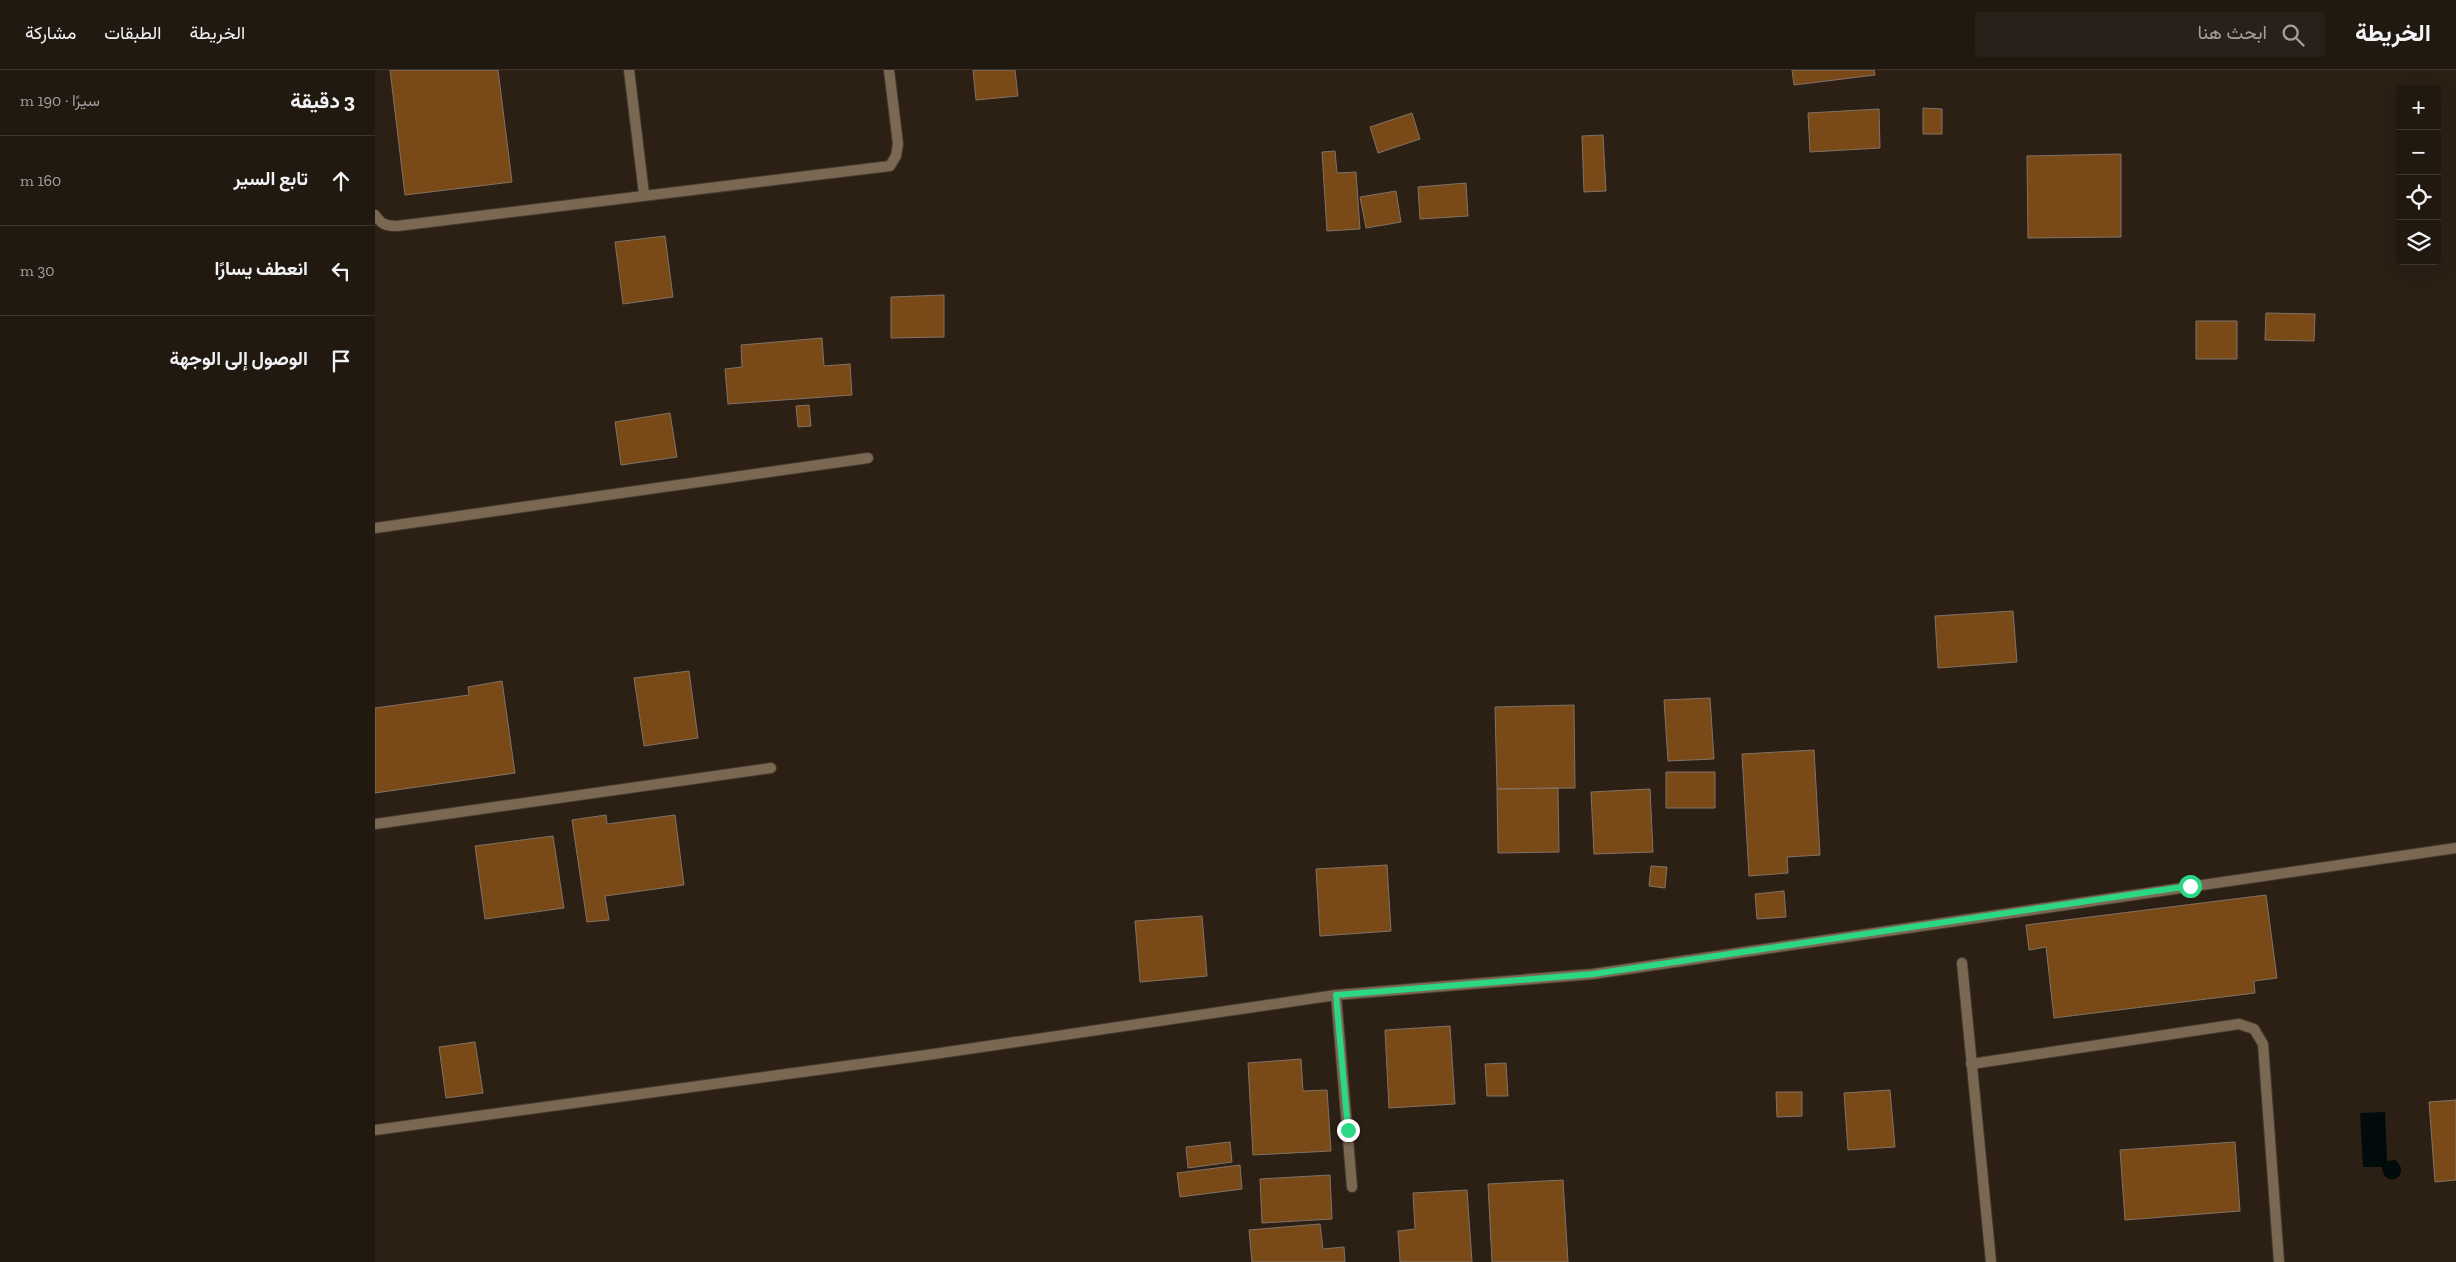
<!DOCTYPE html>
<html lang="ar">
<head>
<meta charset="utf-8">
<style>
	:root { --surface:#211810; --page:#292119; --text:#f1f3f6; --muted:#a2a09f; --line:#3e3730 }
	body { margin:0; font-family:"Zilla Slab",Vazirmatn,serif; background:var(--page); color:var(--text); direction:rtl }
	.controls { position:absolute; right:15px; top:15px; display:grid; overflow:hidden; border-radius:5px; box-shadow:0 5px 20px #0002 }
	.controls button { width:45px; height:45px; display:grid; place-items:center; padding:0; border:0; border-bottom:1px solid var(--line); background:var(--surface); color:var(--text); font:25px sans-serif }
	.stop { position:absolute; width:15px; height:15px; margin:-11px; border:4px solid #2cd884; border-radius:50%; background:#fff }
	.stop.end { background:#2cd884; border-color:#fff; box-shadow:0 1px 5px #0008 }
	.list { margin:0; padding:0; list-style:none }
	h2 { display:flex; justify-content:space-between; align-items:center; height:65px; margin:0; padding:0 20px; font-size:21px }
	h2 small { font-size:16px; font-weight:400; color:var(--muted) }
	.list li { display:grid; grid-template-columns:32px 1fr auto; gap:15px; align-items:center; box-sizing:border-box; height:90px; padding:0 20px; border-top:1px solid var(--line) }
	.list b { display:block; font-size:19px; white-space:nowrap }
	.list em { font-size:16px; font-style:normal; color:var(--muted) }
	.icon { flex:none; width:28px; height:28px; fill:none; stroke:currentColor; stroke-width:2; stroke-linecap:round; stroke-linejoin:round }
	.map { position:relative; flex:none; width:2081px; height:1192px; overflow:hidden; direction:ltr }
	header { display:flex; align-items:center; gap:30px; box-sizing:border-box; height:70px; padding:0 25px; background:var(--surface); border-bottom:1px solid var(--line) }
	header strong { font-size:24px }
	nav { display:flex; gap:28px; margin-inline-start:auto; font-size:18px }
	.search { width:350px; height:45px; background:var(--page); display:flex; align-items:center; gap:12px; box-sizing:border-box; padding:0 18px; border-radius:5px; color:var(--muted); font-size:19px }
	main { display:flex }
	aside { flex:1; background:var(--surface) }
	.map>svg:first-child { display:block }
</style>
</head>
<body>
<header>
<strong>الخريطة</strong>
<div class="search"><svg class="icon" aria-label="search" viewBox="0 0 24 24"><circle cx="10" cy="10" r="6"/><path d="M15 15l6 6"/></svg>ابحث هنا</div>
<nav><a>الخريطة</a><a>الطبقات</a><a>مشاركة</a></nav>
</header>
<main>
<div class="map">
<svg width="2081" height="1192" viewBox="0 0 2081 1192">
	<rect width="100%" height="100%" fill="#2c2015"/>
	<!-- water -->
	<path fill="#020b0c" d="M2010,1042l2,49 8,-1c19,15 -11,31 -13,7h-19l-3,-54z"/>
	<!-- building -->
	<path fill="#794a18" stroke="#817265" d="M15,0h108l14,112 -107,13z
		M598,0h42l3,26 -42,4z
		M1417,0h82l1,5 -81,10z
		M1548,38l19,1v25h-19z
		M1504,39l1,39 -70,4 -2,-39z
		M1037,43l8,26 -42,14 -8,-26z
		M1228,65l3,56 -22,1 -2,-56z
		M960,81l2,22 19,-1 4,57 -33,2 -5,-79z
		M1746,84v83l-93,1 -1,-82z
		M1091,113l2,33 -48,3 -2,-32z
		M1021,121l5,31 -35,6 -6,-31z
		M290,166l8,61 -50,7 -8,-62z
		M569,225v42l-53,1v-41z
		M1891,243l49,1 -1,27 -49,-1z
		M1821,251h41v38h-41z
		M447,268l2,28 26,-2 2,31 -124,9 -3,-35 17,-2 -1,-22z
		M434,335l2,21 -13,1 -2,-21z
		M295,343l7,44 -56,8 -6,-43z
		M1638,541l4,51 -79,6 -3,-52z
		M314,601l9,67 -54,8 -10,-68z
		M127,611l13,92 -140,20v-85l94,-13 -1,-8z
		M1335,628l4,61 -46,2 -4,-61z
		M1199,635l1,83 -78,1 -2,-82z
		M1439,680l6,105 -33,2 1,16 -39,3 -7,-122z
		M1291,702h49v36h-49z
		M1183,718l1,64 -61,1 -1,-64z
		M1275,719l3,63 -59,2 -3,-62z
		M231,745l1,9 68,-9 9,70 -79,11 4,24 -22,2 -15,-102z
		M178,766l11,72 -79,11 -10,-73z
		M1012,795l4,66 -71,5 -4,-67z
		M1276,796l16,1 -2,21 -16,-2z
		M1409,821l2,26 -29,2 -2,-25z
		M1891,825l11,83 -23,3 1,12 -201,25 -8,-71 -17,3 -3,-25z
		M827,846l5,60 -67,6 -5,-61z
		M1075,956l5,78 -66,4 -4,-78z
		M100,972l8,51 -37,5 -7,-51z
		M926,989l2,32 24,-1 4,61 -78,4 -5,-92z
		M1131,993l2,33h-21l-2,-32z
		M1515,1020l5,57 -47,3 -4,-57z
		M1401,1022h26v24l-25,1z
		M2081,1030v80l-21,2 -6,-80z
		M855,1072l2,20 -44,6 -2,-21z
		M1860,1072l5,69 -115,9 -5,-70z
		M865,1095l2,24 -62,8 -3,-24z
		M955,1105l2,44 -70,4 -2,-44z
		M1188,1110l5,82h-76l-4,-78z
		M1092,1120l5,72h-72l-2,-31 17,-2 -2,-36z
		M945,1154l3,25 21,-2 1,15h-93l-3,-32z"/>
	<g fill="none" stroke-linecap="round" stroke-linejoin="round">
		<!-- service casing -->
		<g stroke="#463b30" stroke-width="12">
			<path id="service" d="M254,0l15,124
				M0,145c6,9 11,11 22,11l493,-60 6,-10 2,-12 -9,-74"/>
		</g>
		<!-- minor casing -->
		<g stroke="#463b30" stroke-width="12">
			<path id="minor" d="M0,458l493,-70
				M0,754l396,-56
				M1587,893l29,299
				M961,925l16,192
				M1596,994l268,-40 15,5 9,15 16,218
				M0,1060l552,-75 409,-60 257,-21 863,-126"/>
		</g>
		<!-- service -->
		<use href="#service" stroke="#7b6852" stroke-width="10"/>
		<!-- minor -->
		<use href="#minor" stroke="#7b6852" stroke-width="10"/>
	</g>
	<g fill="none" stroke-linecap="round" stroke-linejoin="round">
		<!-- route -->
		<path stroke="#2cd884" stroke-width="6" d="M973,1060l-12,-135 257,-21 597,-88"/>
	</g>
</svg>
<div class="controls">
<button>+</button>
<button>−</button>
<button><svg class="icon" aria-label="locate" viewBox="0 0 24 24"><circle cx="12" cy="12" r="6"/><path d="M12 2v4M12 18v4M2 12h4M18 12h4"/></svg></button>
<button><svg class="icon" aria-label="layers" viewBox="0 0 24 24"><path d="M12 4l9 5-9 5-9-5zM3 14l9 5 9-5"/></svg></button>
</div>
<div class="stop" style="left:1815px;top:816px"></div>
<div class="stop end" style="left:973px;top:1060px"></div>
</div>
<aside>
<h2>3 دقيقة<small>سيرًا · 190 m</small></h2>
<ul class="list">
<li><svg class="icon" aria-label="ahead" viewBox="0 0 24 24"><path d="M12 20V5M6 11l6-6 6 6"/></svg><div><b>تابع السير</b></div><em>160 m</em></li>
<li><svg class="icon" aria-label="left" viewBox="0 0 24 24"><path d="M17 20v-9H6M10 6l-5 5 5 5"/></svg><div><b>انعطف يسارًا</b></div><em>30 m</em></li>
<li><svg class="icon" aria-label="arrive" viewBox="0 0 24 24"><path d="M6 21V4h12l-3 4 3 4H6"/></svg><div><b>الوصول إلى الوجهة</b></div></li>
</ul>
</aside>
</main>
</body>
</html>
